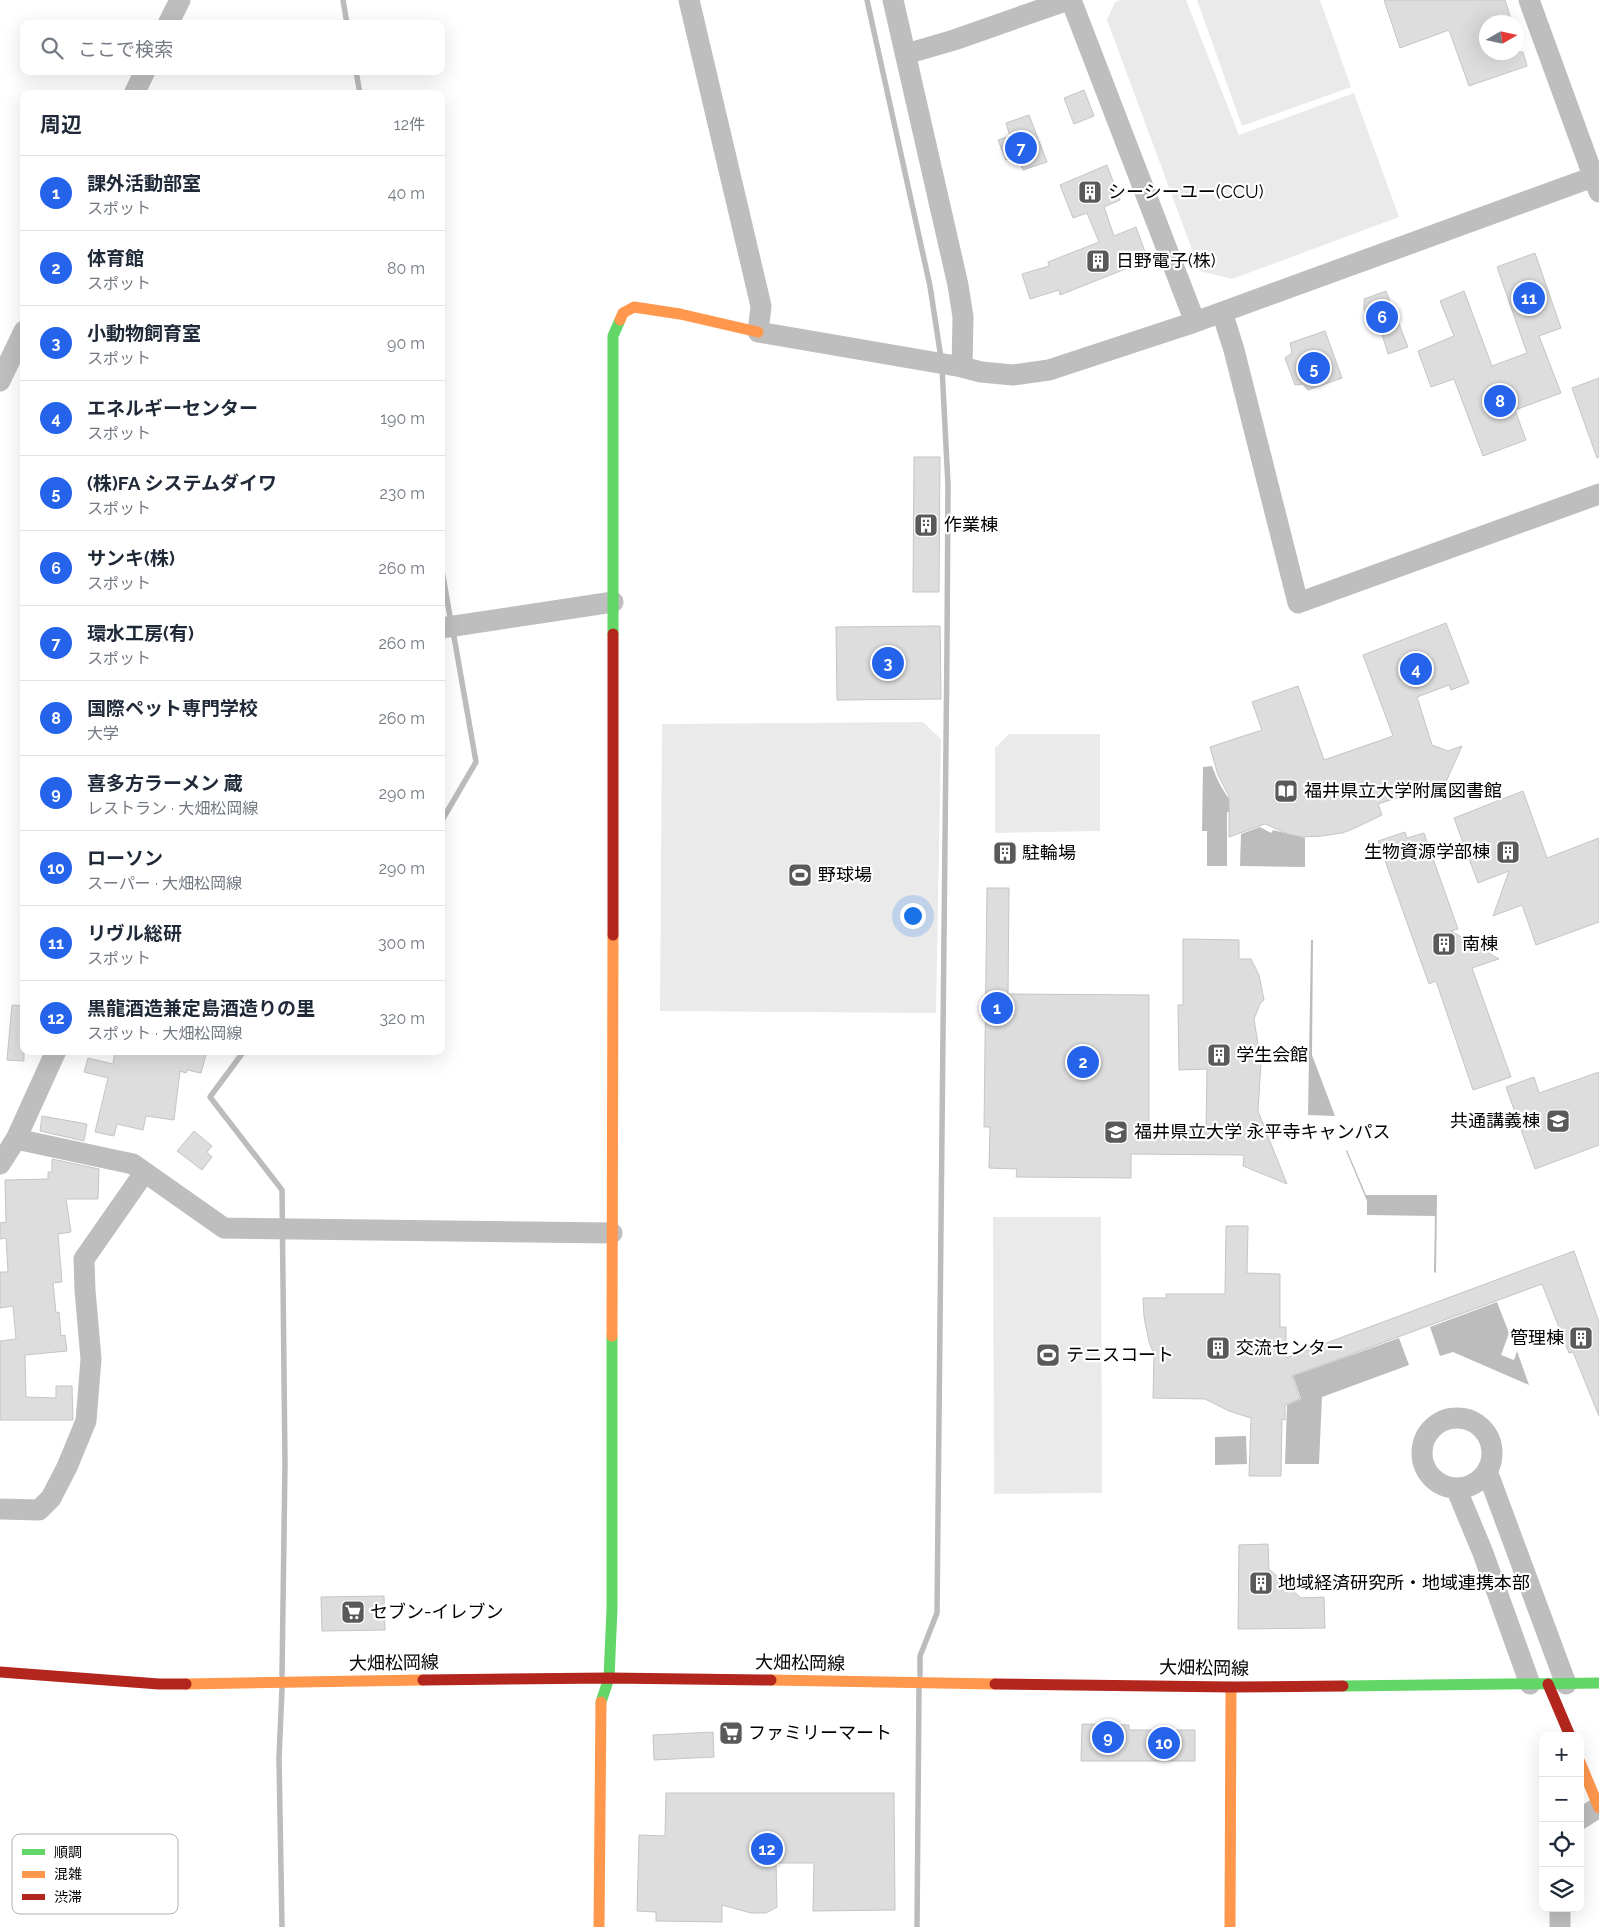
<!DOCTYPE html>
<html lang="ja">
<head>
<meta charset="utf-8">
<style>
	:root { --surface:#fff; --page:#f6f6f7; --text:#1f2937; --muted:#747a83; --line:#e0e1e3; --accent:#2563eb }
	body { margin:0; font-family:Raleway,"Noto Sans JP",sans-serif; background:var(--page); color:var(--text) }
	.controls { position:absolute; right:15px; bottom:15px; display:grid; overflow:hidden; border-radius:10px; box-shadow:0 5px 20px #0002 }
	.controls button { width:45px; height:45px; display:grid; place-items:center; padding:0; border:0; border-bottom:1px solid var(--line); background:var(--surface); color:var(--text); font:25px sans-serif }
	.compass { position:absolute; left:1479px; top:15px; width:45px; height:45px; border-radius:50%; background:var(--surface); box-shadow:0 5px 20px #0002; rotate:81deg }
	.you { position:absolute; left:912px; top:915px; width:18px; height:18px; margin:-12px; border:4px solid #fff; border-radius:50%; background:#1a73e8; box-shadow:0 0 0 8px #1a73e833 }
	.badge { display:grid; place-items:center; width:32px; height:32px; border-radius:50%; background:var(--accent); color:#fff; font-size:16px; font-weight:700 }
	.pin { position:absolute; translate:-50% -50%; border:2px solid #fff; box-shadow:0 1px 5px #0006 }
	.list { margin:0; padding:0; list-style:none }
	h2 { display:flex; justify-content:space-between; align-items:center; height:65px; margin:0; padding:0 20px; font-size:21px }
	h2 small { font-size:16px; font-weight:400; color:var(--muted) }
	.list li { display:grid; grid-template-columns:32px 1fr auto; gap:15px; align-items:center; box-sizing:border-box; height:75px; padding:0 20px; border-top:1px solid var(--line) }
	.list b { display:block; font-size:19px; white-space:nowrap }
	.list p { margin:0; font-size:16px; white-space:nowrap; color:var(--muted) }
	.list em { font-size:16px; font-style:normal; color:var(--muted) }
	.icon { flex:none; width:28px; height:28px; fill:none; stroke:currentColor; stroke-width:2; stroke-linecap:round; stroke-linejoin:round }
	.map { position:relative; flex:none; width:1599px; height:1927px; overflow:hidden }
	.search { position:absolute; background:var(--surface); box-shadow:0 5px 20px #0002; left:20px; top:20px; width:425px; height:55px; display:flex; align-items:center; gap:12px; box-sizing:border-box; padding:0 18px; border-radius:10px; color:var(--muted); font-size:19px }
	.panel { position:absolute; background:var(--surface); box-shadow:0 5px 20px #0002; left:20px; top:90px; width:425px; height:965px; border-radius:10px }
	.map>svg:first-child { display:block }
</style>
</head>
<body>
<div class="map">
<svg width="1599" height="1927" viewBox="0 0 1599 1927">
	<rect width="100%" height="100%" fill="#fff"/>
	<!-- green -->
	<path fill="#eaeaea" d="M1121,0h65l53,135 115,-42 45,124 -167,62 -32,-8 -93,-251 8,-18z
		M1197,0h123l31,87 -109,39z
		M923,722l18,17 -5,274 -276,-2 2,-287z
		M1009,734h91v97l-105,2v-85z
		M993,1217h108l1,276 -108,1z"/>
	<!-- water -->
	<path fill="#bcbcbc" d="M1212,766c7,19 15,33 30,46h-15v54h-20v-35h-5l1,-64z
		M1260,827l11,6 2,-3 32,8v29l-65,-1 1,-32z
		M1311,940h2l-1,115 23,61 -27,-1z
		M1347,1150l19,45h71l-1,78 -2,-1 1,-56 -68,-1v-14l-21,-50z
		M1497,1302l12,31 -8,22 13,5 3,-9 12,34 -76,-33 -13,4 -10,-29z
		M1399,1338l10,27 -87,32 -3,67h-34l2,-59 14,-6 -8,-23z
		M1246,1436l1,28 -32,1v-28z"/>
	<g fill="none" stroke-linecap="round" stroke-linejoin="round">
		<!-- stream -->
		<path stroke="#bcbcbc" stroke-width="5.5" d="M343,0l4,24
			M867,0l63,286 11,72
			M356,71l4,23
			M441,565l10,57
			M441,822l35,-60 -23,-131
			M244,1051l-34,46 72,93 3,274 -3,211
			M920,1675v-19l17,-43 10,-966 1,-162 -6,-117
			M282,1689l-3,69 3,169
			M917,1927l2,-238"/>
	</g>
	<!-- building -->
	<path fill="#ddd" stroke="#c5c5c5" d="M1384,0h121l7,22h-26v30h37l4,14 -58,20 -20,-56 -49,18z
		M1084,90l10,26 -20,8 -10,-26z
		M1029,115l18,47 -24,8 -6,-14 -11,4 -8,-20 12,-4 -4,-13z
		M1107,165l13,35 -16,7 10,29 22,-9 12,33 -88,35 -1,-5 -29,9 -8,-25 27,-8 -1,-4 51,-20 -12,-29 -14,5 -13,-33z
		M1535,253l26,75 -22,8 22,57 -46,17 11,30 -43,16 -29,-77 -23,8 -13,-36 36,-15 -14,-35 24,-10 28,75 35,-13 -30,-86z
		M1386,291l22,56 -20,7 -9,-30 -7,2 -8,-17v-10z
		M1325,331l17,47 -34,12 -5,-6 -8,1 -10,-27 7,-5 -2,-10z
		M1599,378v79l-2,1 -25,-70z
		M914,457h26l-1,135h-26z
		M1446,623l23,60 -18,7 -2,-5 -32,12 15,48 16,6 14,-5 -16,36 -68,22 4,11 -29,14 -11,4 -20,3 -20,1 -14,-3 -23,-10 -36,13v-41l-11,-21 -8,-28 52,-17 -10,-28 46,-16 26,74 69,-24 -30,-81z
		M940,626l1,73 -104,1 -1,-73z
		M1523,791l24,67 52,-20v84l-63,23 -14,-40 -29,11 16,-45 -31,12 -24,-65z
		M1405,832l2,6 17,-5 34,96 -7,2 48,28 -27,9 39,109 -38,13 -37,-109 -7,3 -51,-143z
		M987,888h22l-1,106 141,1v135h57l1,-61 -28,1 -1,-65h5v-66l56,1v19h12l8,16 5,25 -4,4 -6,15 7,44 -3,48 29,73 -44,-18 1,-11 -113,-1v24l-115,-1 1,-8 -28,-1 1,-41h-6z
		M12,1005l12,1v55l-17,-1z
		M115,1051h92l-6,22 -14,-3 -1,3 -6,-2 -6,49 -28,-4 -3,14 -26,-6 -3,12 -19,-4 13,-54 -24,-6 4,-14 25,6z
		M1599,1072v73l-64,24 -29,-82 28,-10 5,16z
		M42,1116l45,8 -3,17 -44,-10z
		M194,1131l18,15 -5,6 5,5 -10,13 -25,-19z
		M52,1159l47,10 -1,30h-32l5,33 -13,2 4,48 -9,1 3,30 3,-1 2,24 4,-1 2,16 -42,4 1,42 30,1v-12h16l1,34h-73v-79l16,-2 -3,-33 -13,2v-36h8l-2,-34 -6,1v-16l6,-1 -1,-42 43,-1v-7h4z
		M1226,1226h22l-1,47 33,1v53h6v31l288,-107 25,71v94l-26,-64 -4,1 -27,-69 -250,92 8,23 -15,6v15l-3,-1 -1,57h-32l2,-58 -22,-7 -24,-12 -52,-1 1,-44 -5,-12 -5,-25 -1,-19h23v-4h59z
		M1268,1544l1,25 32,29 23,-1 1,31 -87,1 1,-84z
		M384,1596l1,34 -63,1 -1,-34z
		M1082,1724l47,1v5h66v31h-114z
		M713,1732l1,25 -60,3 -1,-25z
		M666,1793h228l1,117 -82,1 1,-48h-38l1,44 -11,6h-15l-29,-8v17l-66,-1v-9l-19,-1 2,-76 26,1z"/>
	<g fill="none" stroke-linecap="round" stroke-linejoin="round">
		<!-- street -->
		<path stroke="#bebebe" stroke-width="21" d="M689,0l72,306 -3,26 204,35 19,5 32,3 36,-5 146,-48 398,-145
			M893,0l65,285 5,32 -1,50
			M1071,0l124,322
			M1529,0l70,192
			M168,24l12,-24
			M906,54l48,-14 114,-40
			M134,94l11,-23
			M1222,312l12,38 64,253 301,-109
			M0,381l24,-50
			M441,628l172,-26
			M16,1139l117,25 91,64 388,5
			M0,1164l16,-25 40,-88
			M1422 1453a35 35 0 1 1 70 0a35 35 0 1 1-70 0Z
			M1487,1471l79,213
			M1456,1488l27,65 47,131
			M0,1509l39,1 12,-12 16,-31 19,-46 5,-62 -6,-69 -1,-31 60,-86
			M1580,1819l19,-12
			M1560,1927v-19"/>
		<!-- fast -->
		<path stroke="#63d668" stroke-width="11" d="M613,634v-298l7,-16
			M1343,1686l256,-3
			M601,1702l8,-24 3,-69v-273"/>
		<!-- slow -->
		<path stroke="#ff974d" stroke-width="11" d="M620,320l3,-7 11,-6 46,7 78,18
			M612,1336l1,-401
			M771,1680l224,4
			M186,1684l237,-4
			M1580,1762l19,46
			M599,1927l2,-225
			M1230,1927l1,-240"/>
		<!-- jam -->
		<path stroke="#b3261e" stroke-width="11" d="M613,935v-301
			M0,1672l159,12h27
			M423,1680l186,-2 162,2
			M995,1684l236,3 112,-1
			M1548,1684l22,52"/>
	</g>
	<!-- icons -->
	<defs>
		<g id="building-square" transform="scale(1.25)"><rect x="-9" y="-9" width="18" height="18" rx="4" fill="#595959" stroke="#fff"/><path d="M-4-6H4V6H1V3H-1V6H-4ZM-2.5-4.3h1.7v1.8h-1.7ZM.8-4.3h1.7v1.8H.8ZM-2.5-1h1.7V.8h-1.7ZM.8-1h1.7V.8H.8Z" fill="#fff"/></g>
		<g id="library-square" transform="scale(1.25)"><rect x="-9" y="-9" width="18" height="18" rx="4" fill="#595959" stroke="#fff"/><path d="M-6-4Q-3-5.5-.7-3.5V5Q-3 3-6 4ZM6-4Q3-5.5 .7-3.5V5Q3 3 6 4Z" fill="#fff"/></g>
		<g id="stadium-square" transform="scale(1.25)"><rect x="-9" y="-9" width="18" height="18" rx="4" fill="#595959" stroke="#fff"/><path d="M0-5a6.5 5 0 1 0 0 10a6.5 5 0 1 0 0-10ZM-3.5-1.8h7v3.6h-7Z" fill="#fff"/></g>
		<g id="university-square" transform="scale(1.25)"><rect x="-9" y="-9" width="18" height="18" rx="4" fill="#595959" stroke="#fff"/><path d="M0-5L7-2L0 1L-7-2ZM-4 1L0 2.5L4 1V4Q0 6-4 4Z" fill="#fff"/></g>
		<g id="supermarket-square" transform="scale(1.25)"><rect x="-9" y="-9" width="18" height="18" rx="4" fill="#595959" stroke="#fff"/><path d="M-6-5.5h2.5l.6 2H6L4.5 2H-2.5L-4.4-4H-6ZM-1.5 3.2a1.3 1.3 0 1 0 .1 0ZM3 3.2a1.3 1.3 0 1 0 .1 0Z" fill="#fff"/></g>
	</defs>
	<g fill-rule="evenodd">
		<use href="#building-square" x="1090" y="192"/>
		<use href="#building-square" x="1098" y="261"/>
		<use href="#building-square" x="926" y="525"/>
		<use href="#library-square" x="1286" y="791"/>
		<use href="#building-square" x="1508" y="852"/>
		<use href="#building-square" x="1005" y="853"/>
		<use href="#stadium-square" x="800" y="875"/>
		<use href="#building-square" x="1444" y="944"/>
		<use href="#building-square" x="1219" y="1055"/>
		<use href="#university-square" x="1558" y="1121"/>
		<use href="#university-square" x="1116" y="1132"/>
		<use href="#building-square" x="1581" y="1338"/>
		<use href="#building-square" x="1218" y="1348"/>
		<use href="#stadium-square" x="1048" y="1355"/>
		<use href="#building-square" x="1261" y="1583"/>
		<use href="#supermarket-square" x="353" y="1612"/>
		<use href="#supermarket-square" x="731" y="1733"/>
	</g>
	<g text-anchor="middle" stroke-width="4.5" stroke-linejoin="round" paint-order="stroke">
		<!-- poi labels -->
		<g font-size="18" fill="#000" stroke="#fff" text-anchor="start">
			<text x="1108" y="198">シーシーユー(CCU)</text>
			<text x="1116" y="267">日野電子(株)</text>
			<text x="944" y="531">作業棟</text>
			<text x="1304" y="797">福井県立大学附属図書館</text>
			<text x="1490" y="858" text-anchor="end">生物資源学部棟</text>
			<text x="1022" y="859">駐輪場</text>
			<text x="818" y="881">野球場</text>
			<text x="1462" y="950">南棟</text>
			<text x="1236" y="1061">学生会館</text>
			<text x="1540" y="1127" text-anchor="end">共通講義棟</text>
			<text x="1134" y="1138">福井県立大学 永平寺キャンパス</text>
			<text x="1564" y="1344" text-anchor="end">管理棟</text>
			<text x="1236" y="1354">交流センター</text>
			<text x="1066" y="1361">テニスコート</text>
			<text x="1278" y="1589">地域経済研究所・地域連携本部</text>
			<text x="370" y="1618">セブン-イレブン</text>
			<text x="748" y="1739">ファミリーマート</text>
		</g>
		<!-- street labels -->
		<g font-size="18" fill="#000" stroke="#fff">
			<text transform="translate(394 1663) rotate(-1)" y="6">大畑松岡線</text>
			<text transform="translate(800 1663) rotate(1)" y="6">大畑松岡線</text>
			<text transform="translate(1204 1668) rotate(1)" y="6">大畑松岡線</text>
		</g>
	</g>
	<!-- legend -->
	<rect x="12" y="1834" width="166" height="80" rx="8" fill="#fff" stroke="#b2b2b2" stroke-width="1"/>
	<rect x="22" y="1849" width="23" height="6" fill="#63d668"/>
	<rect x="22" y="1871" width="23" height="7" fill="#ff974d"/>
	<rect x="22" y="1894" width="23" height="6" fill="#b3261e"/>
	<g font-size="14" fill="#000">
		<text x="54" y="1857">順調</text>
		<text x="54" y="1879">混雑</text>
		<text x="54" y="1902">渋滞</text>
	</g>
</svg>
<div class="controls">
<button>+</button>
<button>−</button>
<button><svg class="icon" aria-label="locate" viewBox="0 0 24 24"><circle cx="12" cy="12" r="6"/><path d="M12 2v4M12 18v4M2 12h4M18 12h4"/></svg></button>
<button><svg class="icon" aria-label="layers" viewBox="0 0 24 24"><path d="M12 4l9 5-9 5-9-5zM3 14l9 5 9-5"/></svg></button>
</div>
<svg class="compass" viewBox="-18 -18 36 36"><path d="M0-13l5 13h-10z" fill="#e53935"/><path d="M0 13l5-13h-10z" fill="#747a83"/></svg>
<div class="you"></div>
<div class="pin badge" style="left:997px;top:1008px">1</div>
<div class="pin badge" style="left:1083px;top:1062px">2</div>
<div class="pin badge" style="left:888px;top:663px">3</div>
<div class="pin badge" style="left:1416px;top:669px">4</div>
<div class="pin badge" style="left:1314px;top:368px">5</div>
<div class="pin badge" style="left:1382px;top:317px">6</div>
<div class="pin badge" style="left:1021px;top:148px">7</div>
<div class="pin badge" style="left:1500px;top:401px">8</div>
<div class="pin badge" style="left:1108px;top:1737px">9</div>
<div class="pin badge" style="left:1164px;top:1743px">10</div>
<div class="pin badge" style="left:1529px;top:298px">11</div>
<div class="pin badge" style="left:767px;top:1849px">12</div>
<div class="search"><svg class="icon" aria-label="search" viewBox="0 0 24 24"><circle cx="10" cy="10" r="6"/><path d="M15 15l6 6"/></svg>ここで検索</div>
<section class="panel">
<h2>周辺<small>12件</small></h2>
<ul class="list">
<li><span class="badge">1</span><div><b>課外活動部室</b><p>スポット</p></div><em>40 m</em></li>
<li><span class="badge">2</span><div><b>体育館</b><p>スポット</p></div><em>80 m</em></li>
<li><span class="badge">3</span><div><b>小動物飼育室</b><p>スポット</p></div><em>90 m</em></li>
<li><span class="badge">4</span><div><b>エネルギーセンター</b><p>スポット</p></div><em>190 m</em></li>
<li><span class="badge">5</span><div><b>(株)FA システムダイワ</b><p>スポット</p></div><em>230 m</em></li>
<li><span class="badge">6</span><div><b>サンキ(株)</b><p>スポット</p></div><em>260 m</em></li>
<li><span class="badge">7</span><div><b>環水工房(有)</b><p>スポット</p></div><em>260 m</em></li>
<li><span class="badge">8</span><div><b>国際ペット専門学校</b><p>大学</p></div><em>260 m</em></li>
<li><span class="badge">9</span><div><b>喜多方ラーメン 蔵</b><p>レストラン · 大畑松岡線</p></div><em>290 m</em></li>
<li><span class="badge">10</span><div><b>ローソン</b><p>スーパー · 大畑松岡線</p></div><em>290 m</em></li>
<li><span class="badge">11</span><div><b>リヴル総研</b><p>スポット</p></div><em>300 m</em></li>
<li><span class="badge">12</span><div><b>黒龍酒造兼定島酒造りの里</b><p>スポット · 大畑松岡線</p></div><em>320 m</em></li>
</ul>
</section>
</div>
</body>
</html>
